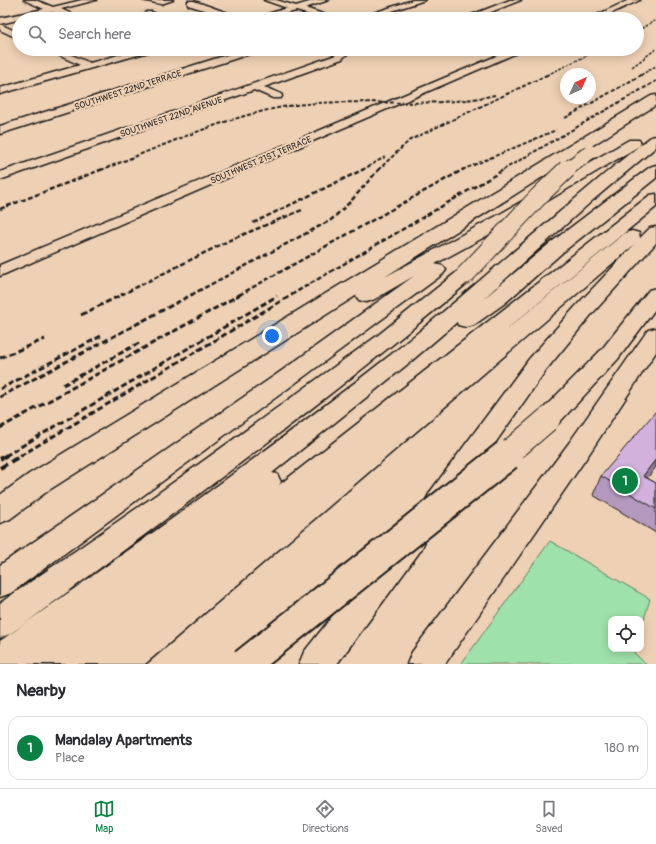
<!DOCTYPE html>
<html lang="en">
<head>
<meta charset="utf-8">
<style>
	:root { --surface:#fff; --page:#f7f7f7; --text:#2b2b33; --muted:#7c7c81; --line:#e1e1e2; --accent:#0b8043 }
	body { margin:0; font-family:Pangolin,sans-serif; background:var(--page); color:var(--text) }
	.controls { position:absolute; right:12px; bottom:12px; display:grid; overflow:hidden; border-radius:8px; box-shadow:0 2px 10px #0003 }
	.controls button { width:36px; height:36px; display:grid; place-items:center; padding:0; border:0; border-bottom:1px solid var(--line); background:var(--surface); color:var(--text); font:20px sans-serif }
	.compass { position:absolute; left:560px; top:68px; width:36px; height:36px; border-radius:50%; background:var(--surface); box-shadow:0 2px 10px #0003; rotate:45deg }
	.you { position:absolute; left:272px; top:336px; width:14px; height:14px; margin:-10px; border:3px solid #fff; border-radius:50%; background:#1a73e8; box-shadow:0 0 0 6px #1a73e833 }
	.badge { display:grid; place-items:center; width:26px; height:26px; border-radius:50%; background:var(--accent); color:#fff; font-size:13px; font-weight:700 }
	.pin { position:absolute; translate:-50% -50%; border:2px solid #fff; box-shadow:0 1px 4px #0006 }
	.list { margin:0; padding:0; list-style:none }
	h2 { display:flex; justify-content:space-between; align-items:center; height:52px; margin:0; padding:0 16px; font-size:17px }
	h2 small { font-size:13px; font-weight:400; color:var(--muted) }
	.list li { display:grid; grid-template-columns:26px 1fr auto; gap:12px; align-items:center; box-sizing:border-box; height:64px; margin:0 8px 8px; padding:0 8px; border:1px solid var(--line); border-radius:12px }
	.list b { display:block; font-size:15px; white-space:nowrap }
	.list p { margin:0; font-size:13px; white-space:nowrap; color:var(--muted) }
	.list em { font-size:13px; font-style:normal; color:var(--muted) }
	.icon { flex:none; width:22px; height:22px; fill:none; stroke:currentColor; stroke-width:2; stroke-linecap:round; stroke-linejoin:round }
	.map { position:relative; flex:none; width:656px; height:664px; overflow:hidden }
	.search { position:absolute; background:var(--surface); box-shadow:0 2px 10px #0003; left:12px; right:12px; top:12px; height:44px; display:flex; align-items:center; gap:10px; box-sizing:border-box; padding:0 14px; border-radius:22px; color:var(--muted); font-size:15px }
	.sheet { height:124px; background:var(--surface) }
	nav { display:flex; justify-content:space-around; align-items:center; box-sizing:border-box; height:56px; border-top:1px solid var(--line); background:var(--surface); font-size:11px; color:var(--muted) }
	nav a { display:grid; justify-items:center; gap:2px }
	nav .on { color:var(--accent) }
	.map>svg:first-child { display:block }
</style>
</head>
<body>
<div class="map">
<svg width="656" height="664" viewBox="0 0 656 664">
	<rect width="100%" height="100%" fill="#eed1b4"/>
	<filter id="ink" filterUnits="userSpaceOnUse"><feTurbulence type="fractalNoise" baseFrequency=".025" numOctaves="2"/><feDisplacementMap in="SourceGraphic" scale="8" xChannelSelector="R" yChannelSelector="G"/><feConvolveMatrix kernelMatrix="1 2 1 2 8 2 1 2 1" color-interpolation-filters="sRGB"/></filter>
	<g filter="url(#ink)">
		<!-- green -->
		<path fill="#9fe1ab" stroke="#5e7e64" d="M550,541l100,58 -9,30v-10h-30v30h24l-1,4 12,11h-185z"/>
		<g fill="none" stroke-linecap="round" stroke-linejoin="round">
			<!-- minor casing -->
			<g stroke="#1c1c1c" stroke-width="3">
				<path id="minor" d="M24,0h11l18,7 29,-7h14l-35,9 22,10h-12l-19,-7 -52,12v-6l44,-9z
					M142,0h31l-12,4z
					M264,0h12l20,6 20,-6h13l-24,8 33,11h-13l-29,-8 -31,8h-13l35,-11z
					M413,0h12l-57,19h-13z
					M510,0h11l-48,19h-12z
					M629,0h11l-41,19h-11z
					M188,1h6l51,18h-12l-45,-14z
					M146,12h6l16,7h-12l-10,-3z
					M0,24l19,9v6l-19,-9z
					M45,49h13l32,14 49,-14h15l-2,2 -152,43v-6l80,-23z
					M246,49h15l-2,2 -259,83v-8z
					M325,49h13l9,5 -5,5 -78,28 17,7 1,2 -1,2h-8l-19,-8 -254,90v-8l336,-117z
					M513,49h13l-526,227v-11z"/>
			</g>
			<!-- highway casing -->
			<g stroke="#1c1c1c" stroke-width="3">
				<path id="highway" d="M656,95v10l-273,173 117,-64 129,-74h10l2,3 -2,3 12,-9 5,-1v11l-63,53 -111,100 67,-56 101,-77 6,-2v13l-93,74 -58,51 -31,22 -8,2 -8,-2 -1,-3 -48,41 -137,110 5,1 4,8 -2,3 371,-290 6,-1v13l-191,156 160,-130 7,-2 7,2 1,5 10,-10 6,-1v16l-65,72 -45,55 -96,138 -10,3 -10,-3 -4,-8 4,-8 99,-133 47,-53 59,-62 -490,420h-145v-23c133,-93 265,-188 393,-288 84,-67 162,-140 246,-207l-127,76 -77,42 8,2 3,4 -3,4 -432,319 -11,4v-32l280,-193 134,-96 -41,24 -7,2 -7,-2 -3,-4 1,-1 -308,195 -39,29 -10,4v-28l29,-21 622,-378z
					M465,269l7,2 3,4 -3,4c-148,125 -305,239 -460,354l-12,5v-35l156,-108 221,-159 81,-65z
					M656,288v20l-38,51 -61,66 -9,3 -9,-3 -4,-6 4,-6 63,-64 47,-59z
					M656,328v24l-69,105 -142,207h-38l5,-12 157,-209 79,-113z
					M410,528l11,4 4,9 -4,9 -84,114h-38l5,-12 95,-120z"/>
			</g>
			<!-- minor -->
			<use href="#minor" fill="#eed1b4" fill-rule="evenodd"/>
			<!-- highway -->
			<use href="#highway" fill="#eed1b4" fill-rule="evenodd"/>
			<!-- rail-far4 -->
			<path stroke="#1c1c1c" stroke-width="1.5" stroke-dasharray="3 1.5" stroke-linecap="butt" d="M637,31l19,-11
				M632,67l24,-18
				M547,75l53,-26
				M641,75l15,-9"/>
			<!-- rail-far3 -->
			<path stroke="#1c1c1c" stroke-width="2" stroke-dasharray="4 2" stroke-linecap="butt" d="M565,118l78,-44
				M101,170c60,-23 131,-57 195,-65 67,-8 132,5 199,-10
				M362,170l23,-13
				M378,170l32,-30 139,-66
				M462,170l94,-40
				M503,170l153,-89"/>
			<!-- rail-far2 -->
			<path stroke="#1c1c1c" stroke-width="2.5" stroke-dasharray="5 2.5" stroke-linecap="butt" d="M0,209l103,-40
				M253,223l111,-54
				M121,295l109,-55 72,-30
				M191,295l140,-75 20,-19 28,-32
				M239,295l225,-126
				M291,295l214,-126"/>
			<!-- rail-far1 -->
			<path stroke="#1c1c1c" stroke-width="3" stroke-dasharray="6 3" stroke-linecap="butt" d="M81,315l42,-21
				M0,358l45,-19
				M63,385l76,-42
				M0,389l101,-53
				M0,397l193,-103
				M0,428l241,-134
				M5,456l272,-160
				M20,456l273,-162"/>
			<!-- rail -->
			<path stroke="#1c1c1c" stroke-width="4" stroke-dasharray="8 4" stroke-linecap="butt" d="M0,459l7,-4
				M0,468l22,-13"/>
			<!-- highway-bridge-far3 casing -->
			<g stroke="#1c1c1c" stroke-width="16" stroke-linecap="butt">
				<path id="highway-bridge-far3" d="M566,170l24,-18"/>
			</g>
			<!-- highway-bridge-far2 casing -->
			<g stroke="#1c1c1c" stroke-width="20" stroke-linecap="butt">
				<path id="highway-bridge-far2" d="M465,275l75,-80 27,-26"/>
			</g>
			<!-- highway-bridge-far1 casing -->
			<g stroke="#1c1c1c" stroke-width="26" stroke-linecap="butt">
				<path id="highway-bridge-far1" d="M505,456l43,-37"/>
			</g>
			<!-- highway-bridge casing -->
			<g stroke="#1c1c1c" stroke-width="34" stroke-linecap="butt">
				<path id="highway-bridge" d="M245,664l262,-209"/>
			</g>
			<!-- highway-bridge-far3 -->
			<use href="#highway-bridge-far3" stroke="#eed1b4" stroke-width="14"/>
			<!-- highway-bridge-far2 -->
			<use href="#highway-bridge-far2" stroke="#eed1b4" stroke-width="18"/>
			<!-- highway-bridge-far1 -->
			<use href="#highway-bridge-far1" stroke="#eed1b4" stroke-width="24"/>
			<!-- highway-bridge -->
			<use href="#highway-bridge" stroke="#eed1b4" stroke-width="30"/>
		</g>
		<!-- wall -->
		<path fill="#b598bd" stroke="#1c1c1c" d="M601,476l46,2 9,5v50l-63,-38z"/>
		<!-- shaded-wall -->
		<path fill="#937c9a" stroke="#1c1c1c" d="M656,459v8l-22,28 9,-19z"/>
		<!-- building -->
		<path fill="#d2b1dc" stroke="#1c1c1c" d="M656,411v48l-13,17 13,7v26l-55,-33z"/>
	</g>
	<g text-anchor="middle" stroke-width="4" stroke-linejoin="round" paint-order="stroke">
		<!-- far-street labels -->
		<g font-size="9" fill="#1c1c1c" stroke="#eed1b4">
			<text transform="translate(128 90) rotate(-18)" y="3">SOUTHWEST 22ND TERRACE</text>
			<text transform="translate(171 117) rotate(-19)" y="3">SOUTHWEST 22ND AVENUE</text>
			<text transform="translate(261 160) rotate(-23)" y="3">SOUTHWEST 21ST TERRACE</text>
		</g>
	</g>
</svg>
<div class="controls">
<button><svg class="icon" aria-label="locate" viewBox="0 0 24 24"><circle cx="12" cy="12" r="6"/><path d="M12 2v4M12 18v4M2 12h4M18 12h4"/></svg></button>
</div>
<svg class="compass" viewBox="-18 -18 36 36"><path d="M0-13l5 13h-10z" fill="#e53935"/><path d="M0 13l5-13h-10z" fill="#7c7c81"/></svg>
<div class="you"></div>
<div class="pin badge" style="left:625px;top:481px">1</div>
<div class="search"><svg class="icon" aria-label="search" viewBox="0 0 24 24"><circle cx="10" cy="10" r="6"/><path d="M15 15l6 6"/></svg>Search here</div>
</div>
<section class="sheet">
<h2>Nearby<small></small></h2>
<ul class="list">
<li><span class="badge">1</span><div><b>Mandalay Apartments</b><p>Place</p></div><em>180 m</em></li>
</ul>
</section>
<nav>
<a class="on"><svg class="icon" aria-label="map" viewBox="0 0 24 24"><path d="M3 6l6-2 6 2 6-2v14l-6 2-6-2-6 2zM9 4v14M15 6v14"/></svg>Map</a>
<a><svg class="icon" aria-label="directions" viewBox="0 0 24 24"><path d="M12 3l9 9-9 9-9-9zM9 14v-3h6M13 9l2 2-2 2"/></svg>Directions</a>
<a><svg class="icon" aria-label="saved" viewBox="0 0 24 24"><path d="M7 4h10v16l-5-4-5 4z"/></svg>Saved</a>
</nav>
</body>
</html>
